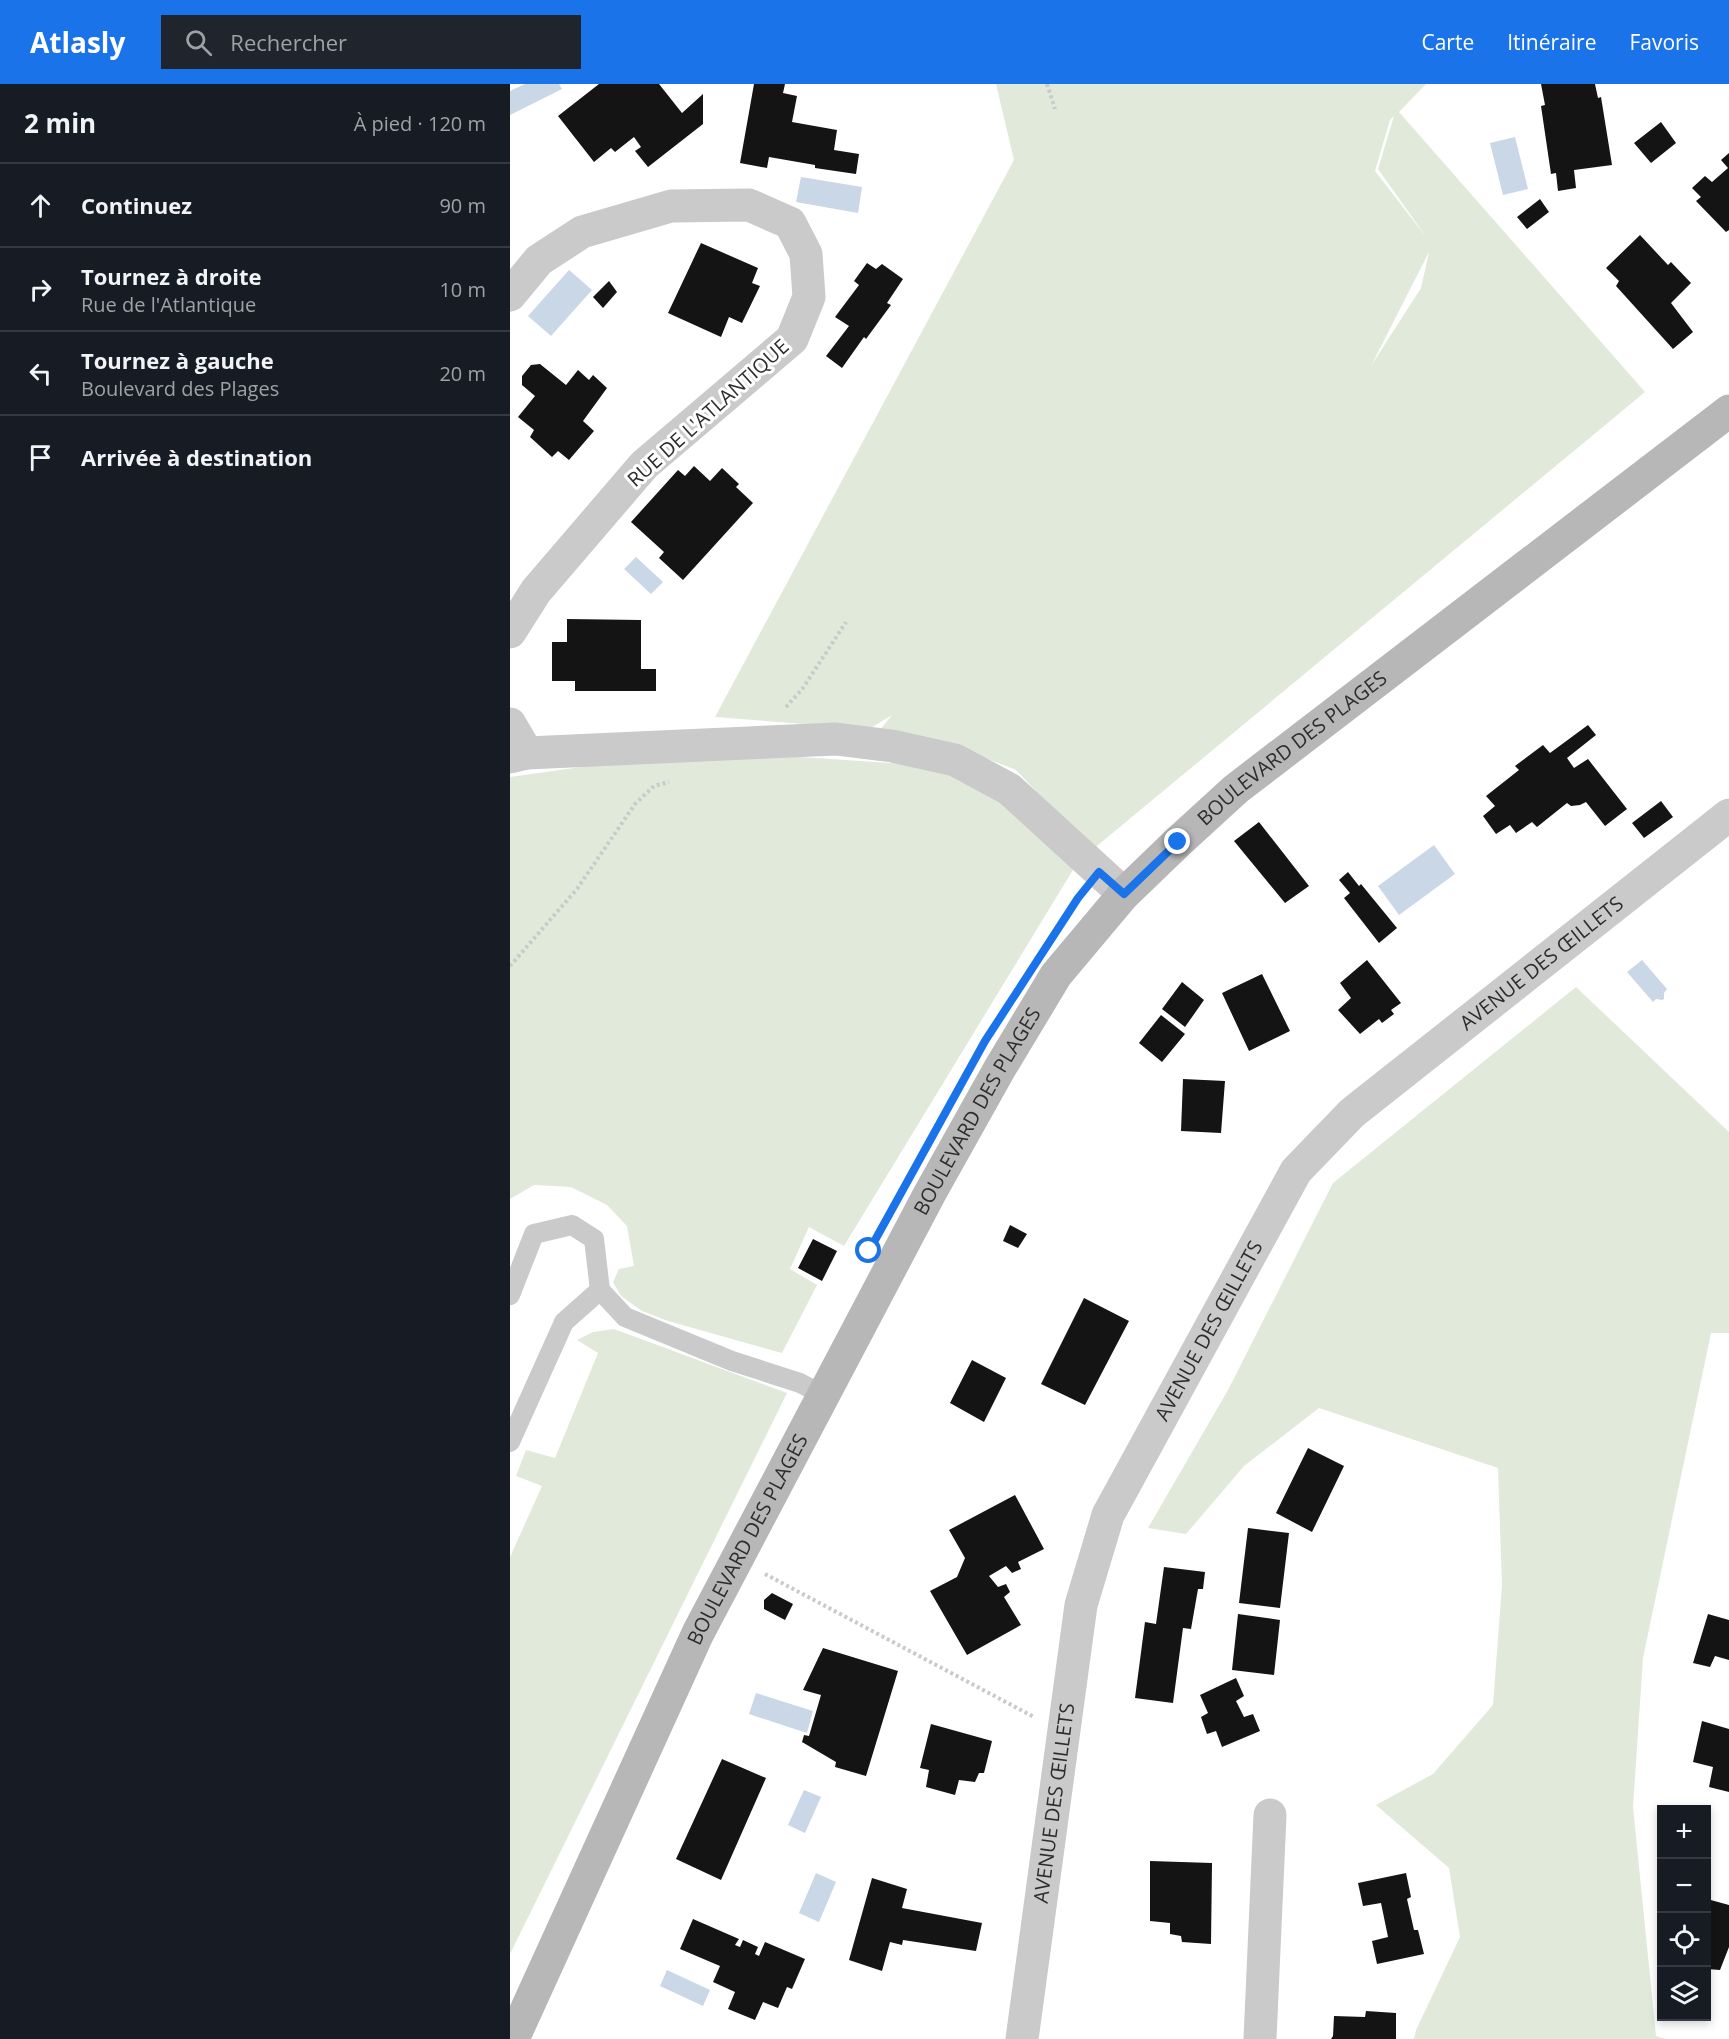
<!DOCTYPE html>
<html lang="fr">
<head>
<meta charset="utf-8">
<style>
	:root { --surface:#171b24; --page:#20242c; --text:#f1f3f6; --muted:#9ea1a6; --line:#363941; --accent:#1a73e8 }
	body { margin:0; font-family:"Open Sans",sans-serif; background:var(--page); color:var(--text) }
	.controls { position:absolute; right:18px; bottom:18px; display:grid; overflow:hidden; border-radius:0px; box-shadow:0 3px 9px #0003 }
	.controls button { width:54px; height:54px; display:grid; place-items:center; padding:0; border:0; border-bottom:2px solid var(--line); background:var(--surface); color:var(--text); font:30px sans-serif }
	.stop { position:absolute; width:18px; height:18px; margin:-14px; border:4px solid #1a73e8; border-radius:50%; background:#fff }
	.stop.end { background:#1a73e8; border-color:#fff; box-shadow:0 2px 6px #0008 }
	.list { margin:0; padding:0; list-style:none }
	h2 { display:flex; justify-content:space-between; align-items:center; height:78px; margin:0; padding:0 24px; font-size:26px }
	h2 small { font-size:20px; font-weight:400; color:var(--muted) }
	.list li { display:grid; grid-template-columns:39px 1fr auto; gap:18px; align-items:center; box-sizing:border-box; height:84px; padding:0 24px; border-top:2px solid var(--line) }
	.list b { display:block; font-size:22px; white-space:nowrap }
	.list p { margin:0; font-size:20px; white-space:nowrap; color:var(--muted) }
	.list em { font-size:20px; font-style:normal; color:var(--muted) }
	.icon { flex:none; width:33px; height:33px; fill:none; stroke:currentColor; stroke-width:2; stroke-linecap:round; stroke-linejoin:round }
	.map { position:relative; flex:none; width:1219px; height:1955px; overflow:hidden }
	header { display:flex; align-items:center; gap:36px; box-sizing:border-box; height:84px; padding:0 30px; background:var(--accent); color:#fff }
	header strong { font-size:28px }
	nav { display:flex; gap:33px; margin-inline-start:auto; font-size:21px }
	.search { width:420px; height:54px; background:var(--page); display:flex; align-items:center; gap:15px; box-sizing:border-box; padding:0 21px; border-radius:0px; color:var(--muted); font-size:22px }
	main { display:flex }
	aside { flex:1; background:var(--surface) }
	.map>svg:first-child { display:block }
</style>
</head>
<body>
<header>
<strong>Atlasly</strong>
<div class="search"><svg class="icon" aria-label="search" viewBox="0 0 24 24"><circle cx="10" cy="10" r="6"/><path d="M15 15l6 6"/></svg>Rechercher</div>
<nav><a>Carte</a><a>Itinéraire</a><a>Favoris</a></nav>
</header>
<main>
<aside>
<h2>2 min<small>À pied · 120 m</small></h2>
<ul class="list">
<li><svg class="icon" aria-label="ahead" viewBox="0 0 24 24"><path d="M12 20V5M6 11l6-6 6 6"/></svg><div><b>Continuez</b></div><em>90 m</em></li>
<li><svg class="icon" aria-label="right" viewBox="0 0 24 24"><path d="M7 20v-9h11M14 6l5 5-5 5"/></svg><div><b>Tournez à droite</b><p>Rue de l'Atlantique</p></div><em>10 m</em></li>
<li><svg class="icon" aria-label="left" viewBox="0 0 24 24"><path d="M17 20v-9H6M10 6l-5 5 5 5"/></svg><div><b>Tournez à gauche</b><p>Boulevard des Plages</p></div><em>20 m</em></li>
<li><svg class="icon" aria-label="arrive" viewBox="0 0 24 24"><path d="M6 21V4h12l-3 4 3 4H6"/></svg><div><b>Arrivée à destination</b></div></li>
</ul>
</aside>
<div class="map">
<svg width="1219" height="1955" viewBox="0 0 1219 1955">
	<rect width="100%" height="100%" fill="#fff"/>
	<!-- green -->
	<path fill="#e1e9db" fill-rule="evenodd" d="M486,0h430l-27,28 246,280 -553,458 -76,-80 -59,-23 -78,-16 13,-16 -23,14 -154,-12 299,-557zM884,32l-16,53 49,69 -52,-67 15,-51zM919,168l-8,36 -50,78z
		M262,671l132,9 47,9 59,29 69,58 -235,386 -35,-19 -19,42 27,16 -35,68 -114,-32 -26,-10 -21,-15 -8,-14 6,-13 15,-3 -7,-40 -20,-21 -36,-18 -37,-2 -24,14v-422l99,-14z
		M1066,903l153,145v201h-18l-68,325 -10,149 23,229 10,3h-252l2,-9 44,-93 -11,-69 -73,-63 57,-31 60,-69 9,-120 -4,-117 -179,-60 -75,58 -58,68 -38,-6 80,-138 105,-207z
		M104,1245l173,64 -277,561v-397l32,-71 -26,-10 10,-26 29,8 43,-105 -21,-13 16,-8z"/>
	<!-- water -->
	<path fill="#c9d7e7" d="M15,0h34l3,5 -52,26v-24z
		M1005,53l13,52 -25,6 -13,-52z
		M291,93l61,10 -4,26 -62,-11z
		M59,186l23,20 -41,46 -23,-20z
		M126,473l27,25 -12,12 -27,-25z
		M924,761l21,29 -56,41 -21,-29z
		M1132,876l25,29 -3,4v6l-2,1 -6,-1 -3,3 -26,-30z
		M246,1609l57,18 -6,22 -58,-19z
		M294,1706l17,7 -16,36 -17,-8z
		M306,1789l20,9 -17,40 -20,-9z
		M157,1886l43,20 -7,16 -43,-20z"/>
	<!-- building -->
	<path fill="#141414" d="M89,0h60l23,29 21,-19v30l-55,43 -13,-16 6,-4 -7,-10 -19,15 -4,-4 -17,14 -36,-46z
		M244,0h31l-2,9 14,3 -5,26 45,8 -3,20 25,4 -3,20 -41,-6v-3l-46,-8 -2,11 -27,-5z
		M1031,0h54l3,14 3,-1 11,68 -38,5 2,18 -18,3 -2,-18 -5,1 -10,-68 4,-1z
		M1151,38l15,21 -25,20 -17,-20z
		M1219,69v77l-3,2 -30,-31 5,-4 -9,-9 13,-12 7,6 16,-14 -7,-8z
		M1030,115l9,13 -22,17 -10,-12z
		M1130,151l28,30 3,-3 20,21 -20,20 22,29 -20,17 -57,-63 3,-5 -13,-13z
		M191,159l57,25 -6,15 8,3 -18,37 -13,-6 -8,20 -53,-24z
		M357,179l9,6 6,-5 21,15 -16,24 4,2 -25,34 -2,-2 -22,31 -16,-12 23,-30 -14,-9 24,-32 -5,-4z
		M99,197l8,11 -14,16 -10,-11z
		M30,280l26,21 12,-15 11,10 4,-5 14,13 -24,33 11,10 -25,29 -11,-9 -6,6 -22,-20 4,-7 -16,-13 17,-21 -13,-11v-9l9,-11z
		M184,382l16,15 12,-13 17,16 -3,3 17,16 -70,77 -24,-22 5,-6 -33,-30 47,-52 7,6z
		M57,535l74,1v49h15v22h-81v-10h-23v-39h15z
		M1078,641l8,10 -29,23 7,10 14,-9 39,50 -22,17 -19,-24 -6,3 -9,1 -4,-3 -30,24 -5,-5 -16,11 -6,-8 -14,9 -13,-18 12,-10 -9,-10 33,-26 -4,-4 28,-21 7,8z
		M1151,717l12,16 -29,21 -12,-15z
		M749,738l50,64 -24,17 -51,-62z
		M838,788l11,14 2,-2 36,44 -18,15 -35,-45 6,-5 -11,-13z
		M857,876l34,43 -10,7 3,4 -12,9 -3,-4 -19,15 -22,-24 13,-12 -11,-15z
		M752,890l28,57 -41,20 -27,-58z
		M672,898l22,18 -19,27 -23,-18z
		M651,931l24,19 -23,28 -23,-19z
		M673,995l42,2 -4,52 -40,-2z
		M500,1141l17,9 -9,14 -15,-7z
		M303,1155l24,12 -15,30 -24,-13z
		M574,1214l45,23 -44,84 -44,-21z
		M462,1276l34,18 -22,44 -34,-19z
		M798,1364l36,18 -32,66 -36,-19z
		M505,1411l29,54 -26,13 3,7 -9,4 -6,-7 -17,10 9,11 8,-3 4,8 -6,5 17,28 -54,30 -37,-64 27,-14 8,-19 -16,-28z
		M738,1444l41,5 -9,75 -41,-5z
		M654,1483l41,5 -2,17h-5l-7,40 -8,-1 -10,75 -38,-5 10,-76 11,2z
		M262,1509l21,11 -8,16 -21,-11v-9z
		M728,1530l42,6 -6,55 -42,-5z
		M1198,1530l21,6v40l-14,-4 -5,11 -17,-4z
		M313,1564l75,23 -32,105 -31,-9 1,-5 -34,-20 2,-7 5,1 12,-41 -18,-5z
		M726,1594l8,18 -8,5 8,16 9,-3 7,17 -38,16 -6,-16 -9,3 -6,-17 7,-4 -8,-18z
		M1192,1637l27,8v63l-20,-5 4,-20 -20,-5z
		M421,1640l61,17 -8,32h-5l-4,9 -16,-2 -4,15 -29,-8 3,-17 -9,-2z
		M212,1675l44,19 -45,102 -45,-21z
		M640,1777l62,2 -1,81 -29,-2 -1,-6 -11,-2v-11l-20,-2z
		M896,1789l5,24 -4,2 7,31h4l6,24 -47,10 -5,-23 16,-4 -7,-34 -18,3 -5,-23z
		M362,1794l35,11 -5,19 80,15 -6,28 -73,-11 -1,5 -12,-3 -8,29 -33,-11z
		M1197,1815l22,6v42l-9,23 -13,-1z
		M183,1835l46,20 -4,6 5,2 3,-7 15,7 -3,7 4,2 6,-14 40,17 -13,30 -5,-2 -9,21 -15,-6 -8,18 -27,-11 7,-17 -22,-10 7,-16 -40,-17z
		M856,1927l30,2v26h-65l2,-3 1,-20 31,1z"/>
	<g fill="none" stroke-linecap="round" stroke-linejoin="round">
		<!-- path -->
		<path stroke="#cacaca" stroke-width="4" stroke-dasharray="3 3" stroke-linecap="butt" d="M537,0l8,25
			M276,623l17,-19 43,-66
			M0,882l67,-77 58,-85 19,-18 15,-4
			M255,1490l269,143"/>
		<!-- lane -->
		<path stroke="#cacaca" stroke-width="20" d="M0,1211l24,-61 38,-9 22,14 6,51 25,27 107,44 68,22 23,12
			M0,1358l54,-120 36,-32"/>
		<!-- street -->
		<g stroke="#cacaca" stroke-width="33">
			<path d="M0,211l29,-35 43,-28 89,-26 78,-1 41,18 16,31 3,43 -17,42 -148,126 -108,126 -26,41"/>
			<path d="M0,640l17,29"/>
			<path d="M0,673l17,-4 309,-14 56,7 63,14 54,29 115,105"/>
			<path id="s1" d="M512,1955l59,-434 27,-90 188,-344 56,-58 377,-298"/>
			<path d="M750,1955l10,-224"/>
		</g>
		<!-- secondary -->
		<path stroke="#b7b7b7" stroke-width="33" id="s2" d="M3,1955l185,-406 232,-440 70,-125 56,-93 68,-81 54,-52 58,-53 493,-378"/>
	</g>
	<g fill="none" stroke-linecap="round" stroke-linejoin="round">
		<!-- route -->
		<path stroke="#1a73e8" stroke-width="8" d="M359,1167l116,-210 93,-143 21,-26 25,22 54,-52"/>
	</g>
	<g text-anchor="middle" stroke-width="6" stroke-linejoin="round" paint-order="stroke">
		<!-- street labels -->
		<g font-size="20" fill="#2d2d2d" stroke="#fff">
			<text transform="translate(198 329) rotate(-42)" y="7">RUE DE L'ATLANTIQUE</text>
			<text dy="7" stroke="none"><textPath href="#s2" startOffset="1524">BOULEVARD DES PLAGES</textPath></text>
			<text dy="7" stroke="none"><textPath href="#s1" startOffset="1246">AVENUE DES ŒILLETS</textPath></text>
			<text dy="7" stroke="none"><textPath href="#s2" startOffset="1038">BOULEVARD DES PLAGES</textPath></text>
			<text dy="7" stroke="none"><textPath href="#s1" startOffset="742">AVENUE DES ŒILLETS</textPath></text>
			<text dy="7" stroke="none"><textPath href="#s2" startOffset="552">BOULEVARD DES PLAGES</textPath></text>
			<text dy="7" stroke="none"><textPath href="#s1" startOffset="238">AVENUE DES ŒILLETS</textPath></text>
		</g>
	</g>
</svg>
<div class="controls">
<button>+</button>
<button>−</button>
<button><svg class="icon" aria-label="locate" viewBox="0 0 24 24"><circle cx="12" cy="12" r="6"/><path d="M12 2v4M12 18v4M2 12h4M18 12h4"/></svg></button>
<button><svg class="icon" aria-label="layers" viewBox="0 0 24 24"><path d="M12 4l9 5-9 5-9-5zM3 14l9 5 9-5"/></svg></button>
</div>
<div class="stop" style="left:359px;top:1167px"></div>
<div class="stop end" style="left:668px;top:758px"></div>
</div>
</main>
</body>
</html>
